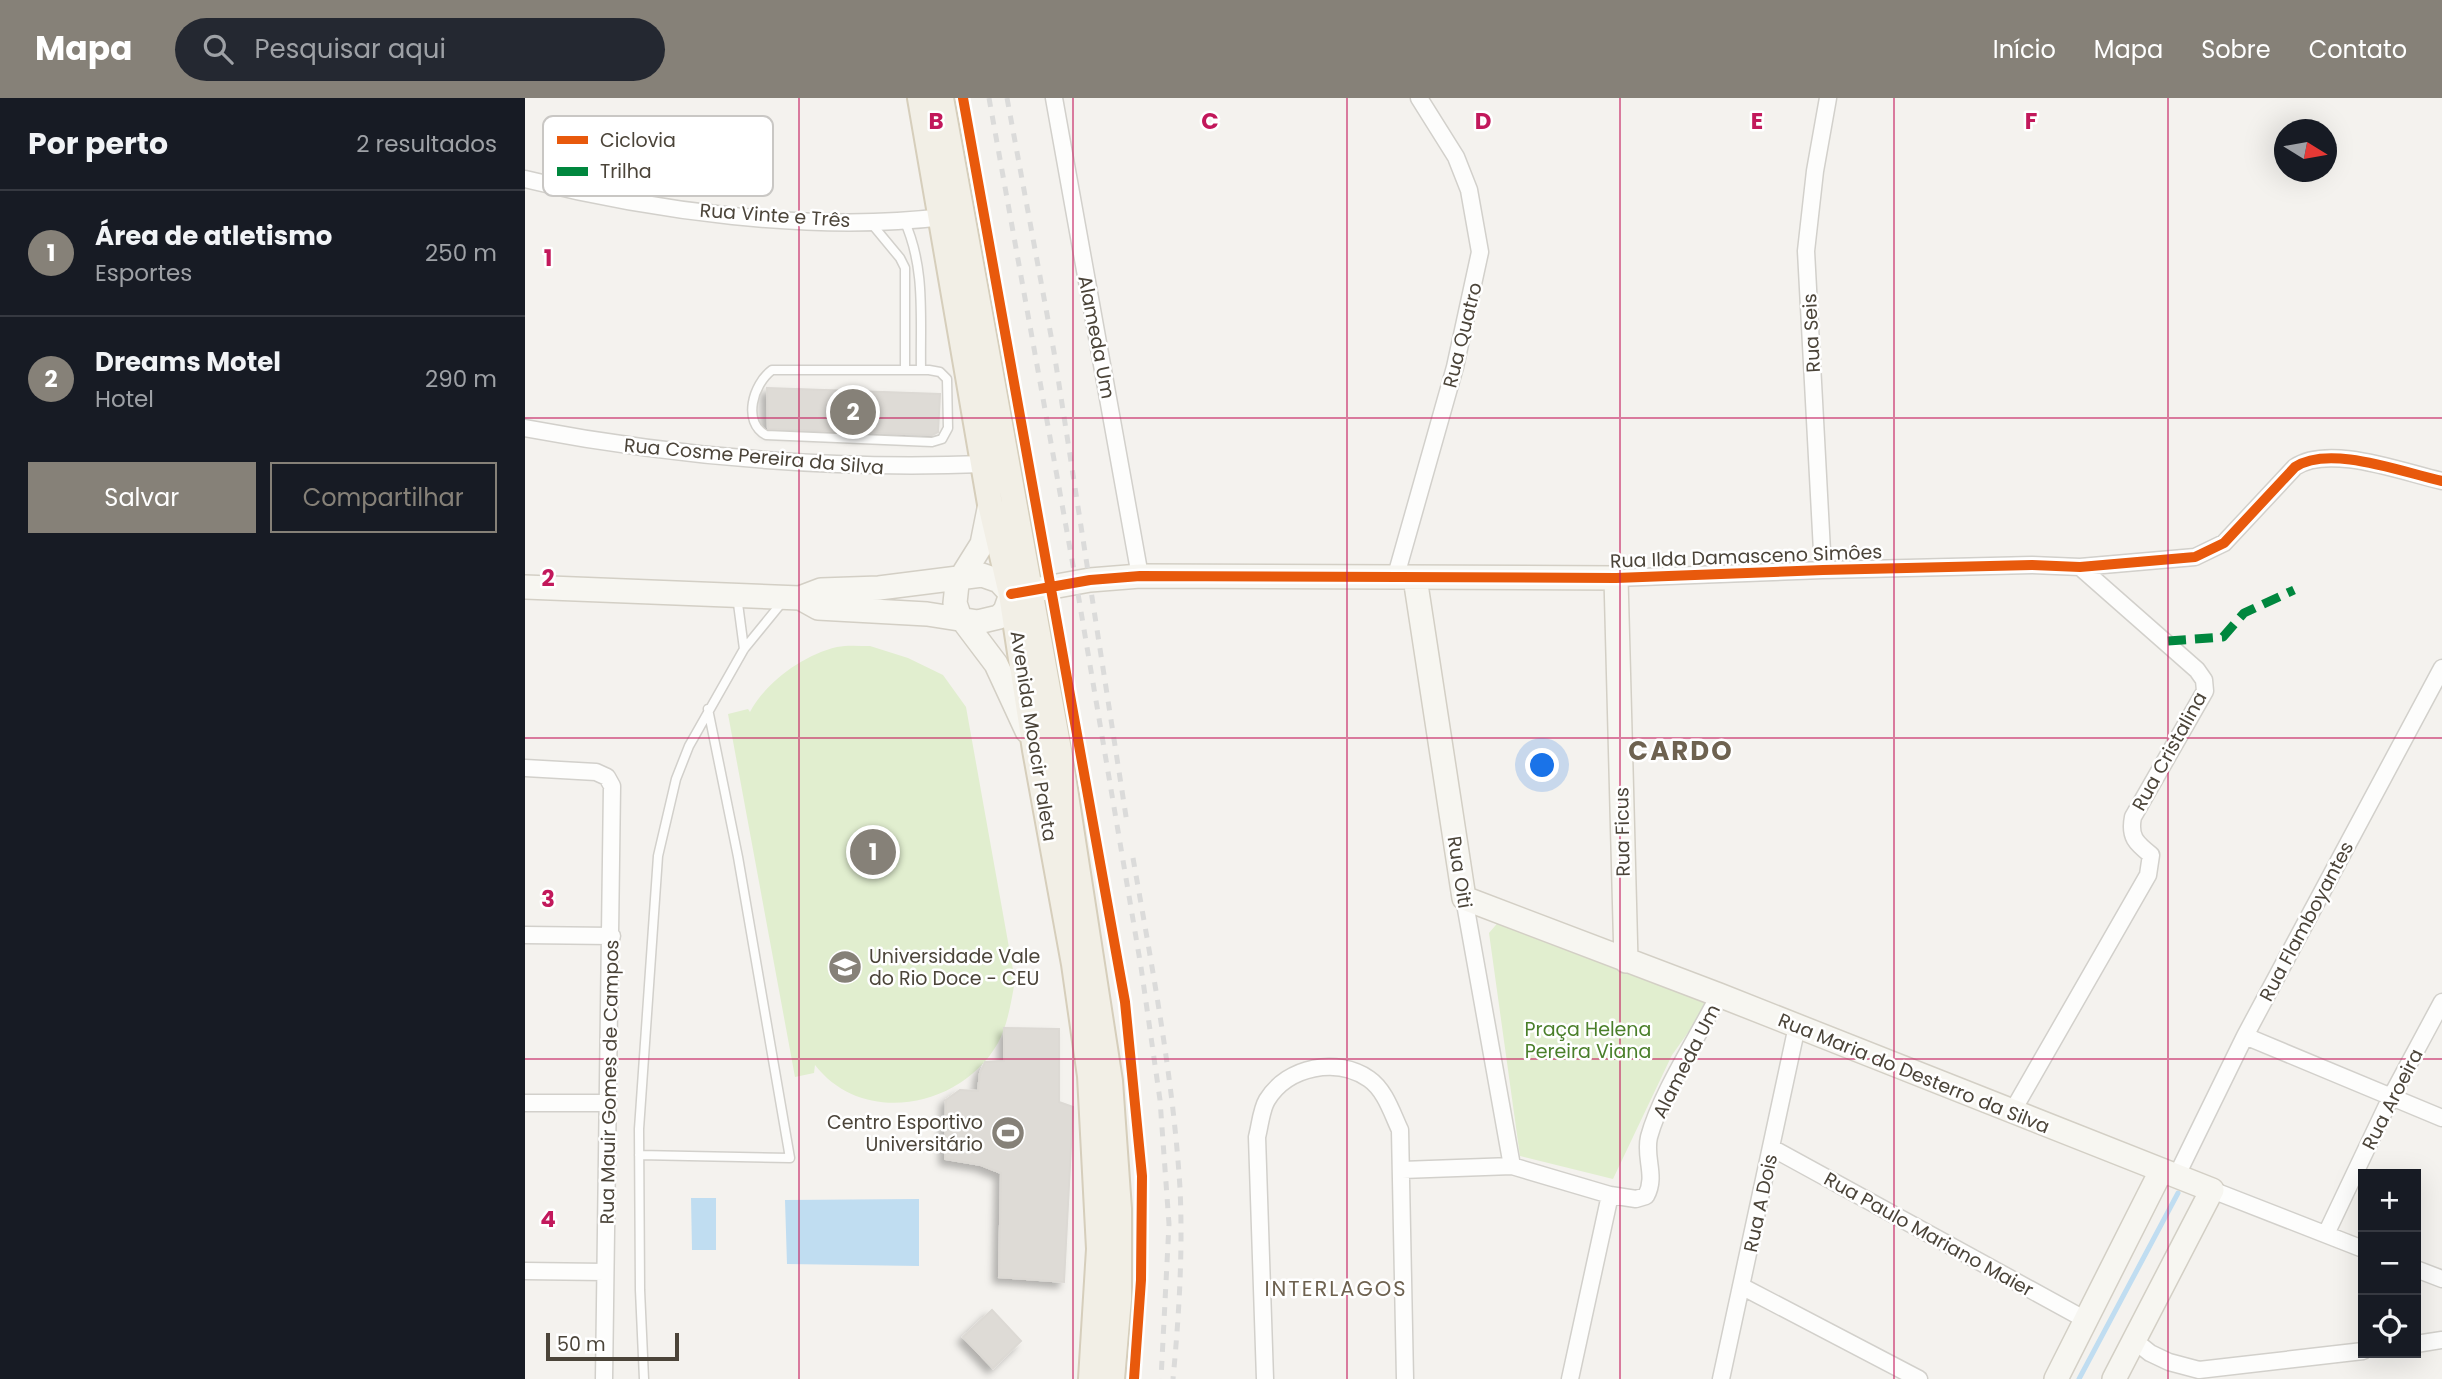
<!DOCTYPE html>
<html lang="pt">
<head>
<meta charset="utf-8">
<style>
	:root { --surface:#171b24; --page:#242831; --text:#f1f3f6; --muted:#9ea1a6; --line:#363941; --accent:#868178 }
	body { margin:0; font-family:Poppins,sans-serif; background:var(--page); color:var(--text) }
	.controls { position:absolute; right:21px; bottom:21px; display:grid; overflow:hidden; border-radius:0px; box-shadow:0 7px 28px #0002 }
	.controls button { width:63px; height:63px; display:grid; place-items:center; padding:0; border:0; border-bottom:2px solid var(--line); background:var(--surface); color:var(--text); font:35px sans-serif }
	.compass { position:absolute; left:1749px; top:21px; width:63px; height:63px; border-radius:50%; background:var(--surface); box-shadow:0 7px 28px #0002; rotate:101deg }
	.scale { position:absolute; left:21px; bottom:18px; width:133px; box-sizing:border-box; padding-left:7px; border:4px solid #4b4439; border-top:0; font-size:19px; line-height:24px; white-space:nowrap; color:#4b4439; -webkit-text-stroke:5px #fff; paint-order:stroke }
	.you { position:absolute; left:1018px; top:668px; width:24px; height:24px; margin:-18px; border:5px solid #fff; border-radius:50%; background:#1a73e8; box-shadow:0 0 0 10px #1a73e833 }
	.badge { display:grid; place-items:center; width:46px; height:46px; border-radius:50%; background:var(--accent); color:#fff; font-size:23px; font-weight:700 }
	.pin { position:absolute; translate:-50% -50%; border:4px solid #fff; box-shadow:0 2px 7px #0006 }
	.list { margin:0; padding:0; list-style:none }
	h2 { display:flex; justify-content:space-between; align-items:center; height:91px; margin:0; padding:0 28px; font-size:30px }
	h2 small { font-size:23px; font-weight:400; color:var(--muted) }
	.list li { display:grid; grid-template-columns:46px 1fr auto; gap:21px; align-items:center; box-sizing:border-box; height:126px; padding:0 28px; border-top:2px solid var(--line) }
	.list b { display:block; font-size:26px; white-space:nowrap }
	.list p { margin:0; font-size:23px; white-space:nowrap; color:var(--muted) }
	.list em { font-size:23px; font-style:normal; color:var(--muted) }
	.actions { display:flex; gap:14px; padding:21px 28px }
	.actions a { flex:1; padding:16px 0; border:2px solid var(--accent); border-radius:0px; text-align:center; font-size:24px; color:var(--accent) }
	.actions .main { background:var(--accent); color:#fff }
	.icon { flex:none; width:38px; height:38px; fill:none; stroke:currentColor; stroke-width:2; stroke-linecap:round; stroke-linejoin:round }
	.map { position:relative; flex:none; width:1917px; height:1281px; overflow:hidden }
	header { display:flex; align-items:center; gap:42px; box-sizing:border-box; height:98px; padding:0 35px; background:var(--accent); color:#fff }
	header strong { font-size:33px }
	nav { display:flex; gap:38px; margin-inline-start:auto; font-size:24px }
	.search { width:490px; height:63px; background:var(--page); display:flex; align-items:center; gap:18px; box-sizing:border-box; padding:0 24px; border-radius:38px; color:var(--muted); font-size:26px }
	main { display:flex }
	aside { flex:1; background:var(--surface) }
	.map>svg:first-child { display:block }
</style>
</head>
<body>
<header>
<strong>Mapa</strong>
<div class="search"><svg class="icon" aria-label="search" viewBox="0 0 24 24"><circle cx="10" cy="10" r="6"/><path d="M15 15l6 6"/></svg>Pesquisar aqui</div>
<nav><a>Início</a><a>Mapa</a><a>Sobre</a><a>Contato</a></nav>
</header>
<main>
<aside>
<h2>Por perto<small>2 resultados</small></h2>
<ul class="list">
<li><span class="badge">1</span><div><b>Área de atletismo</b><p>Esportes</p></div><em>250 m</em></li>
<li><span class="badge">2</span><div><b>Dreams Motel</b><p>Hotel</p></div><em>290 m</em></li>
</ul>
<div class="actions"><a class="main">Salvar</a><a>Compartilhar</a></div>
</aside>
<div class="map">
<svg width="1917" height="1281" viewBox="0 0 1917 1281">
	<defs>
		<filter id="shadow"><feDropShadow dx="-5.5" dy="5.5" stdDeviation="3.5" flood-color="#0004"/></filter>
	</defs>
	<rect width="100%" height="100%" fill="#f4f2ee"/>
	<!-- green -->
	<path fill="#e1eecf" d="M345,548l38,12 35,17 23,32 49,274c-4,21 -7,43 -17,62 -37,65 -135,84 -183,22l-1,8 -19,4 -67,-363 20,-5 2,3c16,-30 53,-57 87,-65 10,-2 22,-1 33,-1z
		M976,821l211,80 -40,56 -59,124 -93,-23 -31,-223z"/>
	<!-- water -->
	<path fill="#c0ddf1" d="M166,1100h25v52h-24z
		M394,1101v67l-132,-2 -2,-64z"/>
	<g fill="none" stroke-linecap="round" stroke-linejoin="round">
		<!-- stream -->
		<path stroke="#c0ddf1" stroke-width="5" d="M1554,1281l99,-186"/>
	</g>
	<!-- building -->
	<path fill="#dedbd6" stroke="#dcd9d4" stroke-width="2" filter="url(#shadow)" d="M242,290l173,6 -2,38 -6,3 -164,-6z
		M479,930l55,1v73l14,5 -9,175 -65,-5 2,-104 -20,-8 -36,-6 1,-59 14,-10 18,1 2,-18 5,-11 19,-1z
		M467,1212l29,31 -28,27 -30,-31z"/>
	<g fill="none" stroke-linecap="round" stroke-linejoin="round">
		<!-- lane casing -->
		<g stroke="#d2d0cb" stroke-width="11">
			<path id="lane" d="M379,122c22,48 16,98 17,150
				M346,125l29,35 5,10v102
				M247,272h157l11,2 7,7 1,49 -6,11 -10,3 -166,-7c-24,-13 -13,-51 6,-65z
				M212,498l7,53
				M114,1057l151,3 -52,-301 -30,-148
				M119,1281l-4,-89 -1,-161 19,-273 18,-77 13,-33 55,-97 40,-49"/>
		</g>
		<!-- street casing -->
		<g stroke="#d2d0cb" stroke-width="19">
			<path id="street" d="M529,0l86,478
				M0,81c127,32 288,54 418,38
				M0,330c153,29 304,42 459,36
				M1298,472l-17,-319 9,-80 13,-73
				M1091,480l207,-8 209,-5 48,2 115,-10 29,-14 71,-76c34,-23 107,5 147,14
				M870,481l60,-212 25,-115 -11,-62 -13,-33 -37,-59
				M0,670l71,4 11,5 5,9 -8,593
				M939,800l48,268
				M0,837l87,1
				M1720,938l197,82
				M0,1005h82
				M1487,1014l136,-237 3,-20c-15,-12 -22,-18 -18,-38l72,-126 -1,-11 -7,-10 -117,-103
				M1247,1050l314,172
				M877,1072l110,-4 98,29 26,4 10,-3c11,-20 -2,-38 3,-59 12,-44 49,-100 70,-142
				M1651,1079l69,-141 197,-368
				M1687,1092l151,59
				M1801,1136l65,-137 51,-95
				M1891,1171l26,10
				M0,1173l80,1
				M1216,1188l178,93
				M1610,1243l15,12 19,9 30,8 164,-19
				M1891,1246l26,-4
				M740,1281l-8,-242c3,-11 4,-27 10,-37 21,-34 70,-43 102,-21 16,11 23,34 31,51l5,249
				M1045,1281l40,-184
				M1196,1281l76,-353"/>
		</g>
		<!-- secondary casing -->
		<g stroke="#d3cfc5" stroke-width="26">
			<path id="secondary" d="M465,406l-8,40 -25,40 -2,19 4,12 37,49 31,67
				M890,480l49,320 255,97 493,195 -98,189
				M0,489l275,11 21,-8 58,-2 103,-13 17,6 12,13
				M488,496l77,-14 50,-4 476,2 10,383
				M275,500l18,10 109,6 51,8 21,-5 6,-6 6,-17
				M1531,1281l105,-208"/>
		</g>
		<!-- primary casing -->
		<g stroke="#d6cebb" stroke-width="28">
			<path id="primary" d="M395,0l70,406 21,90 24,156 39,214 16,112 9,173 -8,130
				M416,0l118,652 51,331 9,128v90l-7,80"/>
		</g>
		<!-- lane -->
		<use href="#lane" stroke="#fdfdfc" stroke-width="8"/>
		<!-- street -->
		<use href="#street" stroke="#fdfdfc" stroke-width="16"/>
		<!-- secondary -->
		<use href="#secondary" stroke="#f7f6f1" stroke-width="23"/>
		<!-- primary -->
		<use href="#primary" stroke="#f2efe6" stroke-width="24"/>
		<!-- rail -->
		<path stroke="#dbdbda" stroke-width="5" stroke-dasharray="9 9" stroke-linecap="butt" d="M464,0l87,484 65,385 19,133 9,124 -8,155
			M482,0l47,254 73,471
			M608,760c19,109 40,219 47,330 3,63 -1,128 -7,191"/>
		<!-- quiet -->
		<path stroke="#00873e" stroke-width="9" stroke-dasharray="18 9" stroke-linecap="butt" d="M1643,543l55,-4 21,-24 50,-23"/>
		<!-- cycleway casing -->
		<g stroke="#fff" stroke-width="15">
			<path id="cycleway" d="M438,0l162,904 17,174 -1,104 -7,99
				M486,496l79,-14 50,-4 476,2 207,-8 209,-5 48,2 115,-10 29,-14 71,-76c34,-23 107,5 147,14"/>
		</g>
		<!-- cycleway -->
		<use href="#cycleway" stroke="#e8590c" stroke-width="10"/>
	</g>
	<!-- grid -->
	<path fill="none" stroke="#c2185b" stroke-width="2" stroke-opacity="0.55" d="M274,0v1281M548,0v1281M822,0v1281M1095,0v1281M1369,0v1281M1643,0v1281M0,320h1917M0,640h1917M0,961h1917"/>
	<!-- icons -->
	<defs>
		<g id="university-disc" transform="scale(1.75)"><circle r="9.5" fill="#868178" stroke="#fff"/><path d="M0-5L7-2L0 1L-7-2ZM-4 1L0 2.5L4 1V4Q0 6-4 4Z" fill="#fff"/></g>
		<g id="stadium-disc" transform="scale(1.75)"><circle r="9.5" fill="#868178" stroke="#fff"/><path d="M0-5a6.5 5 0 1 0 0 10a6.5 5 0 1 0 0-10ZM-3.5-1.8h7v3.6h-7Z" fill="#fff"/></g>
	</defs>
	<g fill-rule="evenodd">
		<use href="#university-disc" x="320" y="869"/>
		<use href="#stadium-disc" x="483" y="1035"/>
	</g>
	<g text-anchor="middle" stroke-width="5" stroke-linejoin="round" paint-order="stroke">
		<!-- street labels -->
		<g font-size="19" fill="#4b4439" stroke="#fff">
			<text transform="translate(250 117) rotate(4)" y="7">Rua Vinte e Três</text>
			<text transform="translate(1286 235) rotate(-93)" y="7">Rua Seis</text>
			<text transform="translate(937 237) rotate(-76)" y="7">Rua Quatro</text>
			<text transform="translate(572 239) rotate(79)" y="7">Alameda Um</text>
			<text transform="translate(229 358) rotate(5)" y="7">Rua Cosme Pereira da Silva</text>
			<text transform="translate(1221 458) rotate(-2)" y="7">Rua Ilda Damasceno Simôes</text>
			<text transform="translate(509 638) rotate(81)" y="7">Avenida Moacir Paleta</text>
			<text transform="translate(1644 653) rotate(-61)" y="7">Rua Cristalina</text>
			<text transform="translate(1097 734) rotate(-91)" y="7">Rua Ficus</text>
			<text transform="translate(935 774) rotate(81)" y="7">Rua Oiti</text>
			<text transform="translate(1781 823) rotate(-62)" y="7">Rua Flamboyantes</text>
			<text transform="translate(1161 963) rotate(-63)" y="7">Alameda Um</text>
			<text transform="translate(1389 975) rotate(22)" y="7">Rua Maria do Desterro da Silva</text>
			<text transform="translate(84 984) rotate(-89)" y="7">Rua Mauir Gomes de Campos</text>
			<text transform="translate(1867 1001) rotate(-63)" y="7">Rua Aroeira</text>
			<text transform="translate(1235 1105) rotate(-78)" y="7">Rua A Dois</text>
			<text transform="translate(1404 1136) rotate(29)" y="7">Rua Paulo Mariano Maier</text>
		</g>
		<!-- poi labels -->
		<g font-size="19" fill="#4b4439" stroke="#fff" text-anchor="start">
			<text x="344" y="865">Universidade Vale<tspan x="344" dy="22">do Rio Doce - CEU</tspan></text>
			<text x="458" y="1031" text-anchor="end">Centro Esportivo<tspan x="458" dy="22">Universitário</tspan></text>
		</g>
		<!-- park labels -->
		<g font-size="19" fill="#4a7f2a" stroke="#fff">
			<text x="1063" y="938">Praça Helena<tspan x="1063" dy="22">Pereira Viana</tspan></text>
		</g>
		<!-- neighbourhood labels -->
		<g font-size="21" letter-spacing="2" fill="#6e6250" stroke="#fff">
			<text x="811" y="1198">INTERLAGOS</text>
		</g>
		<!-- district labels -->
		<g font-size="26" font-weight="bold" letter-spacing="2" fill="#6e6250" stroke="#fff">
			<text x="1156" y="662">CARDO</text>
		</g>
	</g>
	<!-- legend -->
	<rect x="18" y="18" width="230" height="80" rx="10" fill="#fff" stroke="#c9c7c4" stroke-width="2"/>
	<rect x="32" y="38" width="31" height="8" fill="#e8590c"/>
	<rect x="32" y="69" width="31" height="9" fill="#00873e"/>
	<g font-size="19" fill="#4b4439">
		<text x="75" y="49">Ciclovia</text>
		<text x="75" y="80">Trilha</text>
	</g>
	<g font-size="23" text-anchor="middle" font-weight="bold" fill="#c2185b" stroke="#fff" stroke-width="5" stroke-linejoin="round" paint-order="stroke">
		<text x="411" y="31">B</text>
		<text x="685" y="31">C</text>
		<text x="958" y="31">D</text>
		<text x="1232" y="31">E</text>
		<text x="1506" y="31">F</text>
		<text x="23" y="168">1</text>
		<text x="23" y="488">2</text>
		<text x="23" y="809">3</text>
		<text x="23" y="1129">4</text>
	</g>
</svg>
<div class="controls">
<button>+</button>
<button>−</button>
<button><svg class="icon" aria-label="locate" viewBox="0 0 24 24"><circle cx="12" cy="12" r="6"/><path d="M12 2v4M12 18v4M2 12h4M18 12h4"/></svg></button>
</div>
<svg class="compass" viewBox="-18 -18 36 36"><path d="M0-13l5 13h-10z" fill="#e53935"/><path d="M0 13l5-13h-10z" fill="#9ea1a6"/></svg>
<div class="scale">50 m</div>
<div class="you"></div>
<div class="pin badge" style="left:348px;top:754px">1</div>
<div class="pin badge" style="left:328px;top:314px">2</div>
</div>
</main>
</body>
</html>
